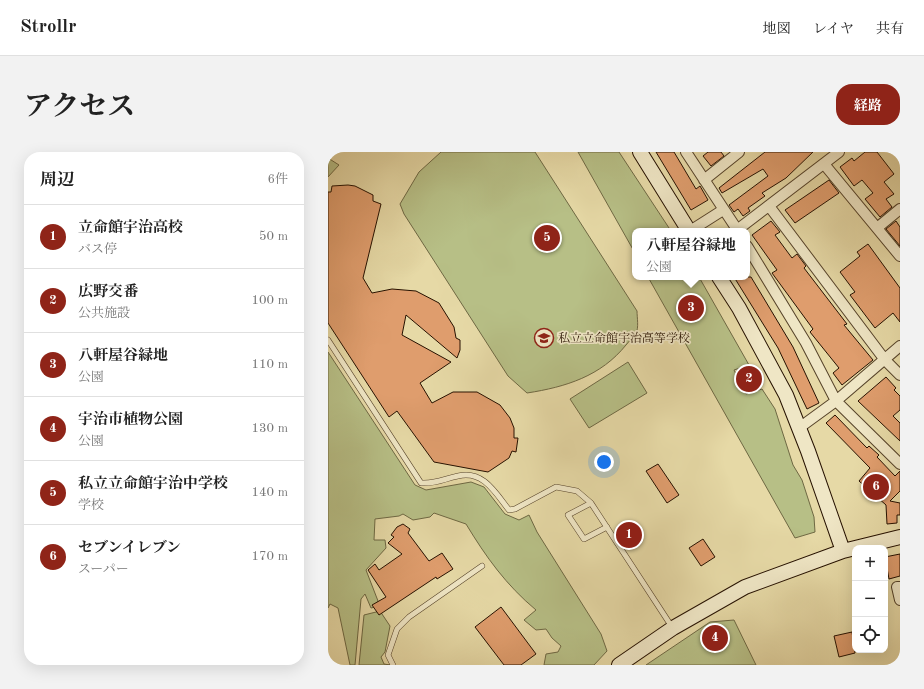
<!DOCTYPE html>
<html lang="ja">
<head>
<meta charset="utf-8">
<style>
	:root { --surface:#fff; --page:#f2f2f2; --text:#222; --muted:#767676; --line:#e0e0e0; --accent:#8f2418 }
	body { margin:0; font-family:"Old Standard TT","Noto Serif JP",serif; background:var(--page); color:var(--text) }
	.controls { position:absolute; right:12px; bottom:12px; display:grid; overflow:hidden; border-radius:8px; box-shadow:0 4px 16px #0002 }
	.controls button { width:36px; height:36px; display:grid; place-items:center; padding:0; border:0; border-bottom:1px solid var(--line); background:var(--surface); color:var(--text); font:20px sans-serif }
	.you { position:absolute; left:276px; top:310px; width:14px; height:14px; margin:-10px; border:3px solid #fff; border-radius:50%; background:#1a73e8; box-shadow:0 0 0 6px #1a73e833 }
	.badge { display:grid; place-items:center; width:26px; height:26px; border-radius:50%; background:var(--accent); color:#fff; font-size:13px; font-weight:700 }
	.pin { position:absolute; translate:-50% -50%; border:2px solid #fff; box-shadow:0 1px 4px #0006 }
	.popup { position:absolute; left:304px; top:76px; width:118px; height:52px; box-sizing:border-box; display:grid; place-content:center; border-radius:8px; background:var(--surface); filter:drop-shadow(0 1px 3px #0005); font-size:13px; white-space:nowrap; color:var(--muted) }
	.popup b { font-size:15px; color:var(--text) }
	.popup::after { content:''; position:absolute; left:50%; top:100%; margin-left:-8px; border:8px solid transparent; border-top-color:var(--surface) }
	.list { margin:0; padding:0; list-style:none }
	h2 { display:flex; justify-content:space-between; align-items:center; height:52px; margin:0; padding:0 16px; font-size:17px }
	h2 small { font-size:13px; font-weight:400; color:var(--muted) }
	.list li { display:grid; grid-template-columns:26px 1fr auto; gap:12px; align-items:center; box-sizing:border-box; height:64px; padding:0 16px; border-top:1px solid var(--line) }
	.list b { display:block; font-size:15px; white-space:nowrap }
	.list p { margin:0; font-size:13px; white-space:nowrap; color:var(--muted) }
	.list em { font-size:13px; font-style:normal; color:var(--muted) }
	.icon { flex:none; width:22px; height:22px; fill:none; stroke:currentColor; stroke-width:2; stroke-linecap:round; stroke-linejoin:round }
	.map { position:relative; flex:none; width:572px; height:513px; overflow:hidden; border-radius:16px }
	header { display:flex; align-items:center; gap:24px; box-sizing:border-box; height:56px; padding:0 20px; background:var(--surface); border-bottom:1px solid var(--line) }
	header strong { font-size:19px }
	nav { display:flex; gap:22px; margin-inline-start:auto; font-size:14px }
	.intro { display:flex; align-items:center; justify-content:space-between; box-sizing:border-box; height:96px; padding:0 24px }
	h1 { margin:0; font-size:28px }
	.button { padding:10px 18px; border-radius:16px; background:var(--accent); color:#fff; font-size:14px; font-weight:700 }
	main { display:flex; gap:24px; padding:0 24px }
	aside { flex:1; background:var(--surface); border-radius:16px; box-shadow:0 4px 16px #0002 }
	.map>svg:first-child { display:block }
</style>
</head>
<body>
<header>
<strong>Strollr</strong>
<nav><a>地図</a><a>レイヤ</a><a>共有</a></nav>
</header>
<div class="intro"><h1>アクセス</h1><a class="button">経路</a></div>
<main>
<aside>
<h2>周辺<small>6件</small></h2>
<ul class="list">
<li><span class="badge">1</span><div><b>立命館宇治高校</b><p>バス停</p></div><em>50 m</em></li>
<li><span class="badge">2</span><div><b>広野交番</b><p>公共施設</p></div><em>100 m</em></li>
<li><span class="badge">3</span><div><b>八軒屋谷緑地</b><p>公園</p></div><em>110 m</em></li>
<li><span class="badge">4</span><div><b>宇治市植物公園</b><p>公園</p></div><em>130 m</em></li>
<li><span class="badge">5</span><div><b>私立立命館宇治中学校</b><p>学校</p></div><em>140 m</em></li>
<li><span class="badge">6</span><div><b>セブンイレブン</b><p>スーパー</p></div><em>170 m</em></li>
</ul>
</aside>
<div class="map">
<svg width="572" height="513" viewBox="0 0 572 513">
	<rect width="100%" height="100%" fill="#e6d9a6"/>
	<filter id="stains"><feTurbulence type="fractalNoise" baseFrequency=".005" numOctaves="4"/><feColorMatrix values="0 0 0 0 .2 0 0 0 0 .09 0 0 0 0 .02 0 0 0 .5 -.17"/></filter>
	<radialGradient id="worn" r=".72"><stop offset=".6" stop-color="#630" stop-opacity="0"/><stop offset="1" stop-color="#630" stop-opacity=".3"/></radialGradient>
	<!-- green -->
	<path fill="#b7bf86" stroke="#6e6843" d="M113,0h94l102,159c0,6 2,17 -1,22 -2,4 -7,8 -10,12 -25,31 -60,42 -99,48l-19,-17 -104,-162 -4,-10 19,-32z
		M250,0h41l52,79h-36v22z
		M0,6l11,7 -11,12z
		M320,125h51l50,88 -15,5 12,24 16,-5 13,20 18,56 9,15 12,37 1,15 -20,6z
		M0,200l87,133 11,5 45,-8 13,5 21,27 14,6 10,-5 8,17 64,102 6,17 -13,14h-50l2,-11 12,-2 3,-6 -9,-8 -6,-9 -10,1 -12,-10 12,-10c-30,-25 -50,-53 -70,-86l-32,-11 -4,4 -17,3 -10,-6 -4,2 -24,3 -1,21h11l1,8 -20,22 12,31 -3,6 -4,1 -6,-14 -4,5 -6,66h-5l-12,-57 -8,-4 -2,4z
		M300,210l19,31 -58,35 -19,-29z
		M52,459l10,15 -5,26 -4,5 3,7 6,1h-31l5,-50z
		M406,468l22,45h-110l64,-43z"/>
	<!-- building -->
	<path fill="#df9d6d" stroke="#261100" d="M328,0h18l22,37 4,-3 8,14 -17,10z
		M380,0h13l3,4 -13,10 -8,-10z
		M437,0h48l-27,26 -24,15 3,3 -17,12 2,3 -7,5 -5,-7 -4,3 -5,-7 39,-29 -5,-7 -41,24 -3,-5z
		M537,0h12l17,22 -10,8 10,12 -8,5 6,8 -12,10 -15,-18 8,-6 -11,-13 -8,6 -14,-19 12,-9 2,3z
		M501,28l10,13 -44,30 -10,-13z
		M20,33l7,1 18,9v6l8,3 -18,74 9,15 20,-4 24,2 23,12 15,24 2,11 4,2v10l-3,8 -51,-43 -4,20 49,27 -31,21 12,20 21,-11h24l23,13 10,13 4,10v10h4l-2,14 -4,-1 -3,7 -21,14 -54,-10 -37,-51 -8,6 -61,-94v-131h3l1,-6z
		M443,69l9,11 -5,3 17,23 5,-4 9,12 -2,2 43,56 -3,1 29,35 -31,25 -9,-12 6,-5 -29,-36 3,-3 -41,-56 5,-3 -25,-35z
		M568,69l4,6v19l-14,-17z
		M540,92l32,44v34l-7,-9 -18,15 -25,-33 5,-3 -15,-20 20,-16 -3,-4z
		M406,125h17l42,70 26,56 -12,6 -29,-61z
		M421,215l11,19 -12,4 -9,-18z
		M558,225l10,11 -2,2 6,6v14l-7,6 7,7v18l-42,-40z
		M507,263l32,33 2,-2 10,9 -2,2 18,19 5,-5v20l-10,10 10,2v12h-3v8l-10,1 -1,-19 -27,-24 11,-13 -44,-45z
		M330,312l21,31 -12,8 -21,-32z
		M75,372l7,5 -2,4 21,28 13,-8 11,16 -16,10 -1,-2 -57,38 -7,-10 14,-8 -18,-27 7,-6 4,6 23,-16 -14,-11 6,-6 -3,-2 6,-8z
		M375,387l12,18 -14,9 -12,-18z
		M572,402v22l-11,3 -4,-22z
		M173,455l35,47 -15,11h-17l-29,-38z
		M524,480l3,21 -16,4 -5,-21z"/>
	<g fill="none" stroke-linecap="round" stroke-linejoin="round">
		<!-- lane casing -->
		<g stroke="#56432a" stroke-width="6">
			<path id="lane" d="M0,188l93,143c16,1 22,-4 37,-7 25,-6 37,16 51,34l6,-1 41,-22 21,4 14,12 81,124
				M263,351l-23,12 16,24 23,-12
				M65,513l-5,-10 9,-26 12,-12 73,-51"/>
		</g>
		<!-- street casing -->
		<g stroke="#56432a" stroke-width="12">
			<path id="street" d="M358,0l52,79
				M496,12l76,92
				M376,28l35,-28
				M441,54l116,154 15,15
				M549,76l23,-19
				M409,78l102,-78
				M362,79l33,-21
				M419,94l59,97 30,58 64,63
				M471,276l37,-27 64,-55
				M572,435h-3l3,13"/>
		</g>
		<!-- secondary casing -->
		<g stroke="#261100" stroke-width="16">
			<path id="secondary" d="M312,0l49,79
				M391,125l20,31 47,87 22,56 35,100
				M291,513l54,-37 72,-41 98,-36 57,-14"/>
		</g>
		<!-- lane -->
		<use href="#lane" stroke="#efe6c5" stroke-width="5"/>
		<!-- street -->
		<use href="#street" stroke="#efe6c5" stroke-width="10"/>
		<!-- secondary -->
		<use href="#secondary" stroke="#efe6c5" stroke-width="14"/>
	</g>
	<!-- icons -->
	<defs>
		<g id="school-ring" transform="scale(1)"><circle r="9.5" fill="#efe6c5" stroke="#8f2418" stroke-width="1.5"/><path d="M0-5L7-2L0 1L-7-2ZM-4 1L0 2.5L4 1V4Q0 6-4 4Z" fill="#8f2418"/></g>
	</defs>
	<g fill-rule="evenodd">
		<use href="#school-ring" x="216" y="186"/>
	</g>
	<g text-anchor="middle" stroke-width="3.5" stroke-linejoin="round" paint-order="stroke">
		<!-- poi labels -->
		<g font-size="12" fill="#261100" stroke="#efe6c5" text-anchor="start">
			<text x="230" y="190">私立立命館宇治高等学校</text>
		</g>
	</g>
	<rect width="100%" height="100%" filter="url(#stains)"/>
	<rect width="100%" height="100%" fill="url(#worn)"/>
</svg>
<div class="controls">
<button>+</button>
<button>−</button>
<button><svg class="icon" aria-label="locate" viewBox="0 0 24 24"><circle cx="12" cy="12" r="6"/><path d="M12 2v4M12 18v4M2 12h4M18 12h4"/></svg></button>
</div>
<div class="you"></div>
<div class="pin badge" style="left:301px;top:383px">1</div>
<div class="pin badge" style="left:421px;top:227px">2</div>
<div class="pin badge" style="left:363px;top:156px">3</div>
<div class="popup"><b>八軒屋谷緑地</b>公園</div>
<div class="pin badge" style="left:387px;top:486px">4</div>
<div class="pin badge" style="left:219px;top:86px">5</div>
<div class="pin badge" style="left:548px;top:335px">6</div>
</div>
</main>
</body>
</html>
